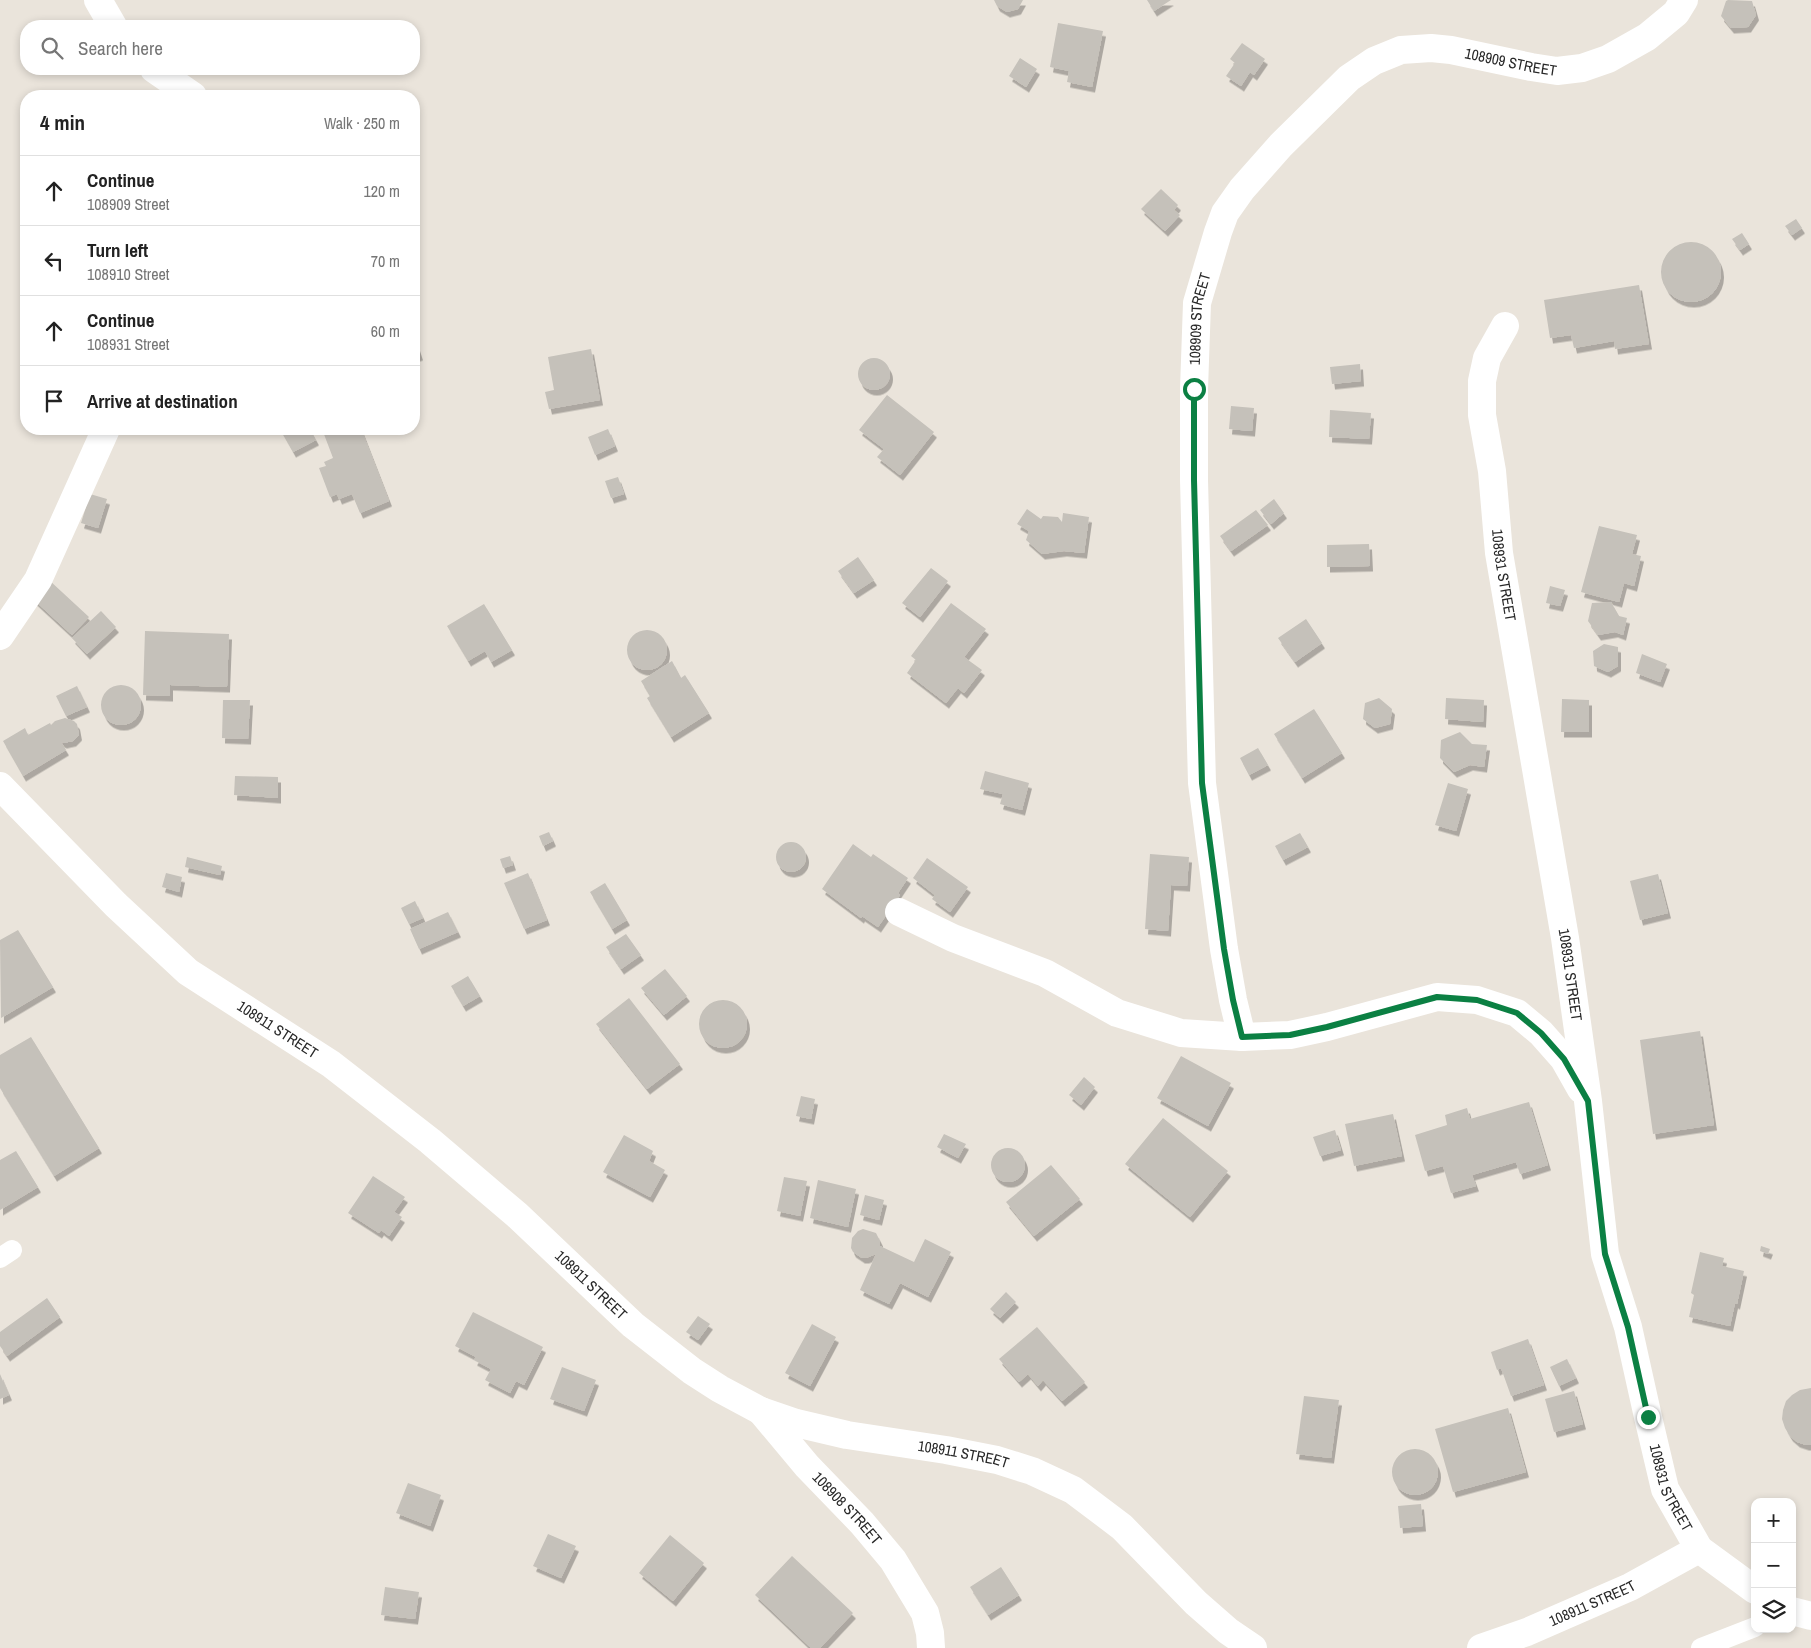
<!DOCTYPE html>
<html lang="en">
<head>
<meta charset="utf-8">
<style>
	:root { --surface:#fff; --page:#f2f2f2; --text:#222; --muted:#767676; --line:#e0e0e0 }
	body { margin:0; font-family:"Archivo Narrow",sans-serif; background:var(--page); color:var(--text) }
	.controls { position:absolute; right:15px; bottom:15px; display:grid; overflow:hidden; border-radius:10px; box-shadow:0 2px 8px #0003 }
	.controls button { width:45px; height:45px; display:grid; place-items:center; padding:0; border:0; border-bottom:1px solid var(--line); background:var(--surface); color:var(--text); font:25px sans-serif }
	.stop { position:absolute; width:15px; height:15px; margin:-11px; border:4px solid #0b8043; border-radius:50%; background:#fff }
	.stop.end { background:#0b8043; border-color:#fff; box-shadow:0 1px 5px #0008 }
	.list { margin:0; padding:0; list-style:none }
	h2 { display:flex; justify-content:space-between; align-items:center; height:65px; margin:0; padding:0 20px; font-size:21px }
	h2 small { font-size:16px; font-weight:400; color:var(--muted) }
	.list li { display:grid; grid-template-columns:32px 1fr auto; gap:15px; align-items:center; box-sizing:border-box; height:70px; padding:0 20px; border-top:1px solid var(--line) }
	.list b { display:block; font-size:19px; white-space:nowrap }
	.list p { margin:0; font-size:16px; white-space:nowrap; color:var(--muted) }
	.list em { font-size:16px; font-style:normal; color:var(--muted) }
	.icon { flex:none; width:28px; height:28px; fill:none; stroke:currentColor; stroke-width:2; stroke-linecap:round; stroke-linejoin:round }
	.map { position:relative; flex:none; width:1811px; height:1648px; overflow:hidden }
	.search { position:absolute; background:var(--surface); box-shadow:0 2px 8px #0003; left:20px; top:20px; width:400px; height:55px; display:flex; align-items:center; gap:12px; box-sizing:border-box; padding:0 18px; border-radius:20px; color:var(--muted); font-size:19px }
	.panel { position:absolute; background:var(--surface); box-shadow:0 2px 8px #0003; left:20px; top:90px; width:400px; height:345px; border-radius:20px }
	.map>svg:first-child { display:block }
</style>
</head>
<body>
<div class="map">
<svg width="1811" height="1648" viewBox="0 0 1811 1648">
	<defs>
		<filter id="shadow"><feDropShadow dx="3" dy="5.5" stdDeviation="0" flood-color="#0004"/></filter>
	</defs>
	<rect width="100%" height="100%" fill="#eae4db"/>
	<!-- building -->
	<path fill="#c5c1ba" filter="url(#shadow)" d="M994,0h29l-5,9 -11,3 -10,-6z
		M1147,0h24l-17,11z
		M1728,0l24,1 4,14 -8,12 -17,1 -10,-12 5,-15z
		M1058,23l45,8 -11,56 -25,-5 2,-11 -19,-4z
		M1242,43l23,16 -11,16 -4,-3 -9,14 -15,-10 9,-13 -5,-4z
		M1020,58l17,11 -11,18 -17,-11z
		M1161,189l17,16 -4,5 6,5 -15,16 -24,-22z
		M1796,219l6,9 -10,7 -7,-9z
		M1742,233l7,11 -9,6 -8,-11z
		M1661 272a30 30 0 1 1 60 0a30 30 0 1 1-60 0Z
		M1639,285l10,59 -34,5 -1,-8 -40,7 -3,-13 -21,3 -6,-38z
		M414,336l6,19 -6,2z
		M591,349l9,51 -51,9 -4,-17 9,-2 -6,-33z
		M858 374a16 16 0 1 1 32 0a16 16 0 1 1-32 0Z
		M1360,364l1,17 -29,3 -2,-17z
		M887,395l47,37 -34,43 -23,-18 7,-8 -25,-19z
		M1231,406l23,2 -2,23 -23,-2z
		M1330,410l41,3 -2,26 -40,-2z
		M280,429h30l6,11 -23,12z
		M322,429h39l28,72 -29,12 -8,-19 -13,5 -2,-5 -7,3 -11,-29 7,-2 -2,-4 9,-4z
		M608,429l7,17 -20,9 -7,-18z
		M618,477l6,17 -13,4 -6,-17z
		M90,494l17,5 -9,29 -17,-5z
		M1274,499l10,14 -13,11 -11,-14z
		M1027,509l14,10 2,-3 15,1 4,5 1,-9 26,4 -5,36 -20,-2 -22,3 -16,-14 3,-9 -12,-7z
		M1256,510l12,15 -37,26 -11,-15z
		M1599,526l38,9 -5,19 9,2 -7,30 -10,-3 -5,19 -38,-10z
		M1369,544l1,22 -43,1v-22z
		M858,557l16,23 -20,13 -16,-22z
		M931,568l17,13 -28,36 -18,-14z
		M49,580l40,37 -17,18 -40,-37z
		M1550,586l15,4 -5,16 -14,-3z
		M1611,602l8,14 8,2 -4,17 -8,-3 -17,3 -10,-14 4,-18z
		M951,603l35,26 -22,28 18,13 -18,23 -6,-5 -12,15 -39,-30 9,-13 -5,-4z
		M484,604l28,46 -21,12 -6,-11 -17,10 -21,-35z
		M101,611l15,16 -29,27 -15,-16z
		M1306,619l16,24 -27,19 -17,-24z
		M627 650a20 20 0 1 1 40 0a20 20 0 1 1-40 0Z
		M145,631l84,3 -2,53 -57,-2v11l-27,-1z
		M1604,644l14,3v19l-10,6 -14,-6 -1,-15z
		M1642,654l25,10 -7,18 -24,-9z
		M672,661l9,17 4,-3 24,38 -38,24 -24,-39 3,-2 -9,-15z
		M101 705a20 20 0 1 1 40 0a20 20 0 1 1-40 0Z
		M77,686l10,21 -21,9 -10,-20z
		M1379,698l13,11 -2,15 -15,4 -12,-9 2,-16z
		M1446,698l38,2 -1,22 -38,-3z
		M1562,699l27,1v32h-28z
		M223,700h27l-2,39 -26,-1z
		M1314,709l28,44 -40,25 -28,-44z
		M65,718l9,3 3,3 2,11 -6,6 -9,2 -3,-1 5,8 -43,26 -20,-35 22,-13 3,7 22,-12 1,2 4,-4z
		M1460,732l12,12 15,1 -3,22 -14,-2 -16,7 -14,-14 1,-18z
		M1258,748l10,17 -19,10 -9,-17z
		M985,771l44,12 -7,27 -22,-6 3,-10 -23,-5z
		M235,776l43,1v21l-44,-3z
		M1448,783l20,6 -12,42 -21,-6z
		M549,832l4,9 -10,5 -4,-10z
		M1300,833l8,14 -25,13 -8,-14z
		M776 857a15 15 0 1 1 30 0a15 15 0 1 1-30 0Z
		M853,844l18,13 2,-3 35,24 -10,15 2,2 -22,32 -16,-11 -1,2 -39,-29z
		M1150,854l39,3 -2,29 -16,-1 -3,46 -23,-2z
		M510,856l3,9 -10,3 -3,-9z
		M187,857l35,9 -2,9 -35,-8z
		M927,858l41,29 -18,25 -18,-13 3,-4 -22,-17z
		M166,873l16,4 -3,15 -17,-5z
		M528,873l19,47 -23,9 -20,-46z
		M1658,874l10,39 -28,7 -10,-39z
		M605,883l22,37 -15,9 -22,-37z
		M415,901l8,17 -14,6 -8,-16z
		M448,912l10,20 -39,17 -9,-20z
		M18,930l35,57 -52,31 -1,-78z
		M626,934l15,21 -20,14 -15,-22z
		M665,969l22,27 -23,19 -23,-27z
		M468,976l12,20 -17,10 -12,-20z
		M629,998l51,66 -33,25 -51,-65z
		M699 1024a24 24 0 1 1 48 0a24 24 0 1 1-48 0Z
		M1700,1031l14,94 -61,9 -13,-94z
		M31,1037l68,111 -45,28 -54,-88v-33z
		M1181,1056l50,27 -23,43 -51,-28z
		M1084,1077l11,10 -14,18 -12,-10z
		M801,1096l14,3 -4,20 -15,-3z
		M1529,1102l19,63 -28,9 -4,-12 -44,13 4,11 -25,7 -8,-27 -18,5 -10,-36 32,-10 -2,-10 22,-7 3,11z
		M1393,1114l9,42 -48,10 -9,-42z
		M1163,1118l65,53 -38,46 -65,-53z
		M1335,1130l6,20 -21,6 -7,-19z
		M944,1134l22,10 -8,14 -21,-11z
		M624,1135l29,16 -4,10 16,9 -15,27 -47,-25z
		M991 1165a17 17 0 1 1 34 0a17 17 0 1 1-34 0Z
		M16,1151l22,36 -38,23v-50z
		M1051,1165l29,34 -46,37 -28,-34z
		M373,1176l32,21 -11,15 8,5 -13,19 -8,-6 -2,3 -31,-20z
		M784,1177l23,4 -7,35 -23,-5z
		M818,1180l38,9 -8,38 -38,-9z
		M865,1195l19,5 -5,20 -19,-5z
		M863,1229l13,4 4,8v5l34,16 11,-23 26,13 -23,45 -28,-14 -11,21 -29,-14 16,-36 -10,4h-4l-9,-6 -2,-4 1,-10 6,-7z
		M1761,1246l9,3 -2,5 -8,-3z
		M1700,1252l24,6 -2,8 22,5 -7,33 -2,-1 -5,23 -41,-9 5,-22 -3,-2z
		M1006,1292l10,10 -16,16 -10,-9z
		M47,1298l13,19 -53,39 -7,-10v-14z
		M473,1312l70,35 -19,38 -8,-4 -6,12 -25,-13 6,-11 -17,-9 2,-3 -21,-11z
		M698,1316l12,8 -12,16 -12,-8z
		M812,1324l24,13 -26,49 -25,-13z
		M1037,1327l48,55 -23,19 -19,-21 -5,6 -10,-12 -9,8 -20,-23z
		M1528,1339l16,46 -33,11 -10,-28 -4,2 -6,-18z
		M1567,1359l9,19 -17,8 -9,-19z
		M562,1367l34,13 -12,31 -34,-12z
		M0,1374l9,21 -9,4z
		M1811,1388v57h-5l-9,-3 -7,-6 -5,-8 -3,-9 1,-9 3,-9 6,-6 8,-5z
		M1574,1391l9,33 -29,8 -9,-33z
		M1304,1396l35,4 -8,58 -35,-4z
		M1508,1408l18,64 -73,20 -18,-63z
		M1392 1472a23 23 0 1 1 46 0a23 23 0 1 1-46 0Z
		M408,1483l33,12 -11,31 -34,-13z
		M1421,1504l2,22 -23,2 -2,-22z
		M548,1534l28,12 -15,32 -28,-12z
		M670,1535l34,28 -31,38 -34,-28z
		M792,1556l61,57 -33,35h-9l-56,-53z
		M1001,1567l18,28 -31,20 -18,-28z
		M385,1587l34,5 -4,27 -34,-4z"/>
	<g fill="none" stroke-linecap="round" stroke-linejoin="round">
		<!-- lane -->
		<path stroke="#fff" stroke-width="20" d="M0,1258l12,-8
			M1701,1648l54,-21"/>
		<!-- street -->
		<g stroke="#fff" stroke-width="28">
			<path d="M98,0l15,26"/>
			<path d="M154,69l39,27"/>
			<path id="s1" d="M1505,326l-18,32 -5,23v34l10,56 7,82 66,385 23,163 17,153 23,73 20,90 17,72 34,60 56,41"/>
			<path d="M0,636l38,-56 68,-151"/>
			<path id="s2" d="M0,786l116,119 72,67 143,92 99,77 87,74 116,110 59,46 28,18 41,22 35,12 51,12 99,15 51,10 35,11 41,19 49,37 74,76 32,28 25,17"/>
			<path d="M899,912l54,26 92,35 72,40 64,20 61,4 48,-2 37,-8 110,-30 40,3 40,13 24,20 23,26 17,30"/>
			<path id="s3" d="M1242,1037l-9,-37 -9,-51 -22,-166 -8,-303v-91l3,-86 21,-71 7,-19 17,-24 39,-44 68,-67 25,-17 27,-11 30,-2 20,2 80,17 26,4 25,-3 26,-9 39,-22 29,-24 8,-13"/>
			<path id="s4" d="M761,1411l46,55 55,57 31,37 32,53 5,20 1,15"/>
			<path d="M1792,1611l19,5"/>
			<path id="s5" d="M1481,1648l46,-16 103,-45 69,-38"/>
		</g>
	</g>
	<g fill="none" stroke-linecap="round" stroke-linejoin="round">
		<!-- route -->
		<path stroke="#0b8043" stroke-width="6" d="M1194,389v91l8,303 22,166 9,51 9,37 48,-2 37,-8 110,-30 40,3 40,13 24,20 23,26 24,42 17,153 23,73 20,90"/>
	</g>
	<g text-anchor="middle" stroke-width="5" stroke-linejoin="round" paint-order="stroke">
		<!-- street labels -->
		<g font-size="15" fill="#282828" stroke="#fff">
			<text dy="5" stroke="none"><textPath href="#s3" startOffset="1186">108909 STREET</textPath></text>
			<text dy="5" stroke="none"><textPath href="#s3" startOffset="722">108909 STREET</textPath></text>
			<text dy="5" stroke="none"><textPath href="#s1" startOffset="256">108931 STREET</textPath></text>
			<text dy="5" stroke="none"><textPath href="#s1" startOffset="661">108931 STREET</textPath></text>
			<text dy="5" stroke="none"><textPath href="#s2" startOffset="371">108911 STREET</textPath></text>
			<text dy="5" stroke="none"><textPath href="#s2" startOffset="776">108911 STREET</textPath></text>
			<text dy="5" stroke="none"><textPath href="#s2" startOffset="1196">108911 STREET</textPath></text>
			<text dy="5" stroke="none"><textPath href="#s1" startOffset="1186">108931 STREET</textPath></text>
			<text dy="5" stroke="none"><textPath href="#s4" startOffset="130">108908 STREET</textPath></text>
			<text dy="5" stroke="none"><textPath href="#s5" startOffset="120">108911 STREET</textPath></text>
		</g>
	</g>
</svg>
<div class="controls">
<button>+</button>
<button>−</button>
<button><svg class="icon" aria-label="layers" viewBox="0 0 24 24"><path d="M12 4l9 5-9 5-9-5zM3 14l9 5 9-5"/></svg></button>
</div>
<div class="stop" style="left:1194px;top:389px"></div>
<div class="stop end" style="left:1648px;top:1417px"></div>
<div class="search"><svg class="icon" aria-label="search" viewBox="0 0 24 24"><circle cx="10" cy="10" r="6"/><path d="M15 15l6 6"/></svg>Search here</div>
<section class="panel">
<h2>4 min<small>Walk · 250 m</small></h2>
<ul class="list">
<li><svg class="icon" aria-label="ahead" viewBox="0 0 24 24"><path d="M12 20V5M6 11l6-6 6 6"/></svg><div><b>Continue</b><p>108909 Street</p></div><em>120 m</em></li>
<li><svg class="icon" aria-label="left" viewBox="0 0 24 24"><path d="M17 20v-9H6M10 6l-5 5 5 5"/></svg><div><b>Turn left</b><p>108910 Street</p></div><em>70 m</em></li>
<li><svg class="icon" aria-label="ahead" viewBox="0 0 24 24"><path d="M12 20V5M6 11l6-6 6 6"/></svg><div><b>Continue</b><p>108931 Street</p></div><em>60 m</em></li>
<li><svg class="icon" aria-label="arrive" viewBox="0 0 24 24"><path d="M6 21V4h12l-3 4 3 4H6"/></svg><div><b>Arrive at destination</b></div></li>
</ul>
</section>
</div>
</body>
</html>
